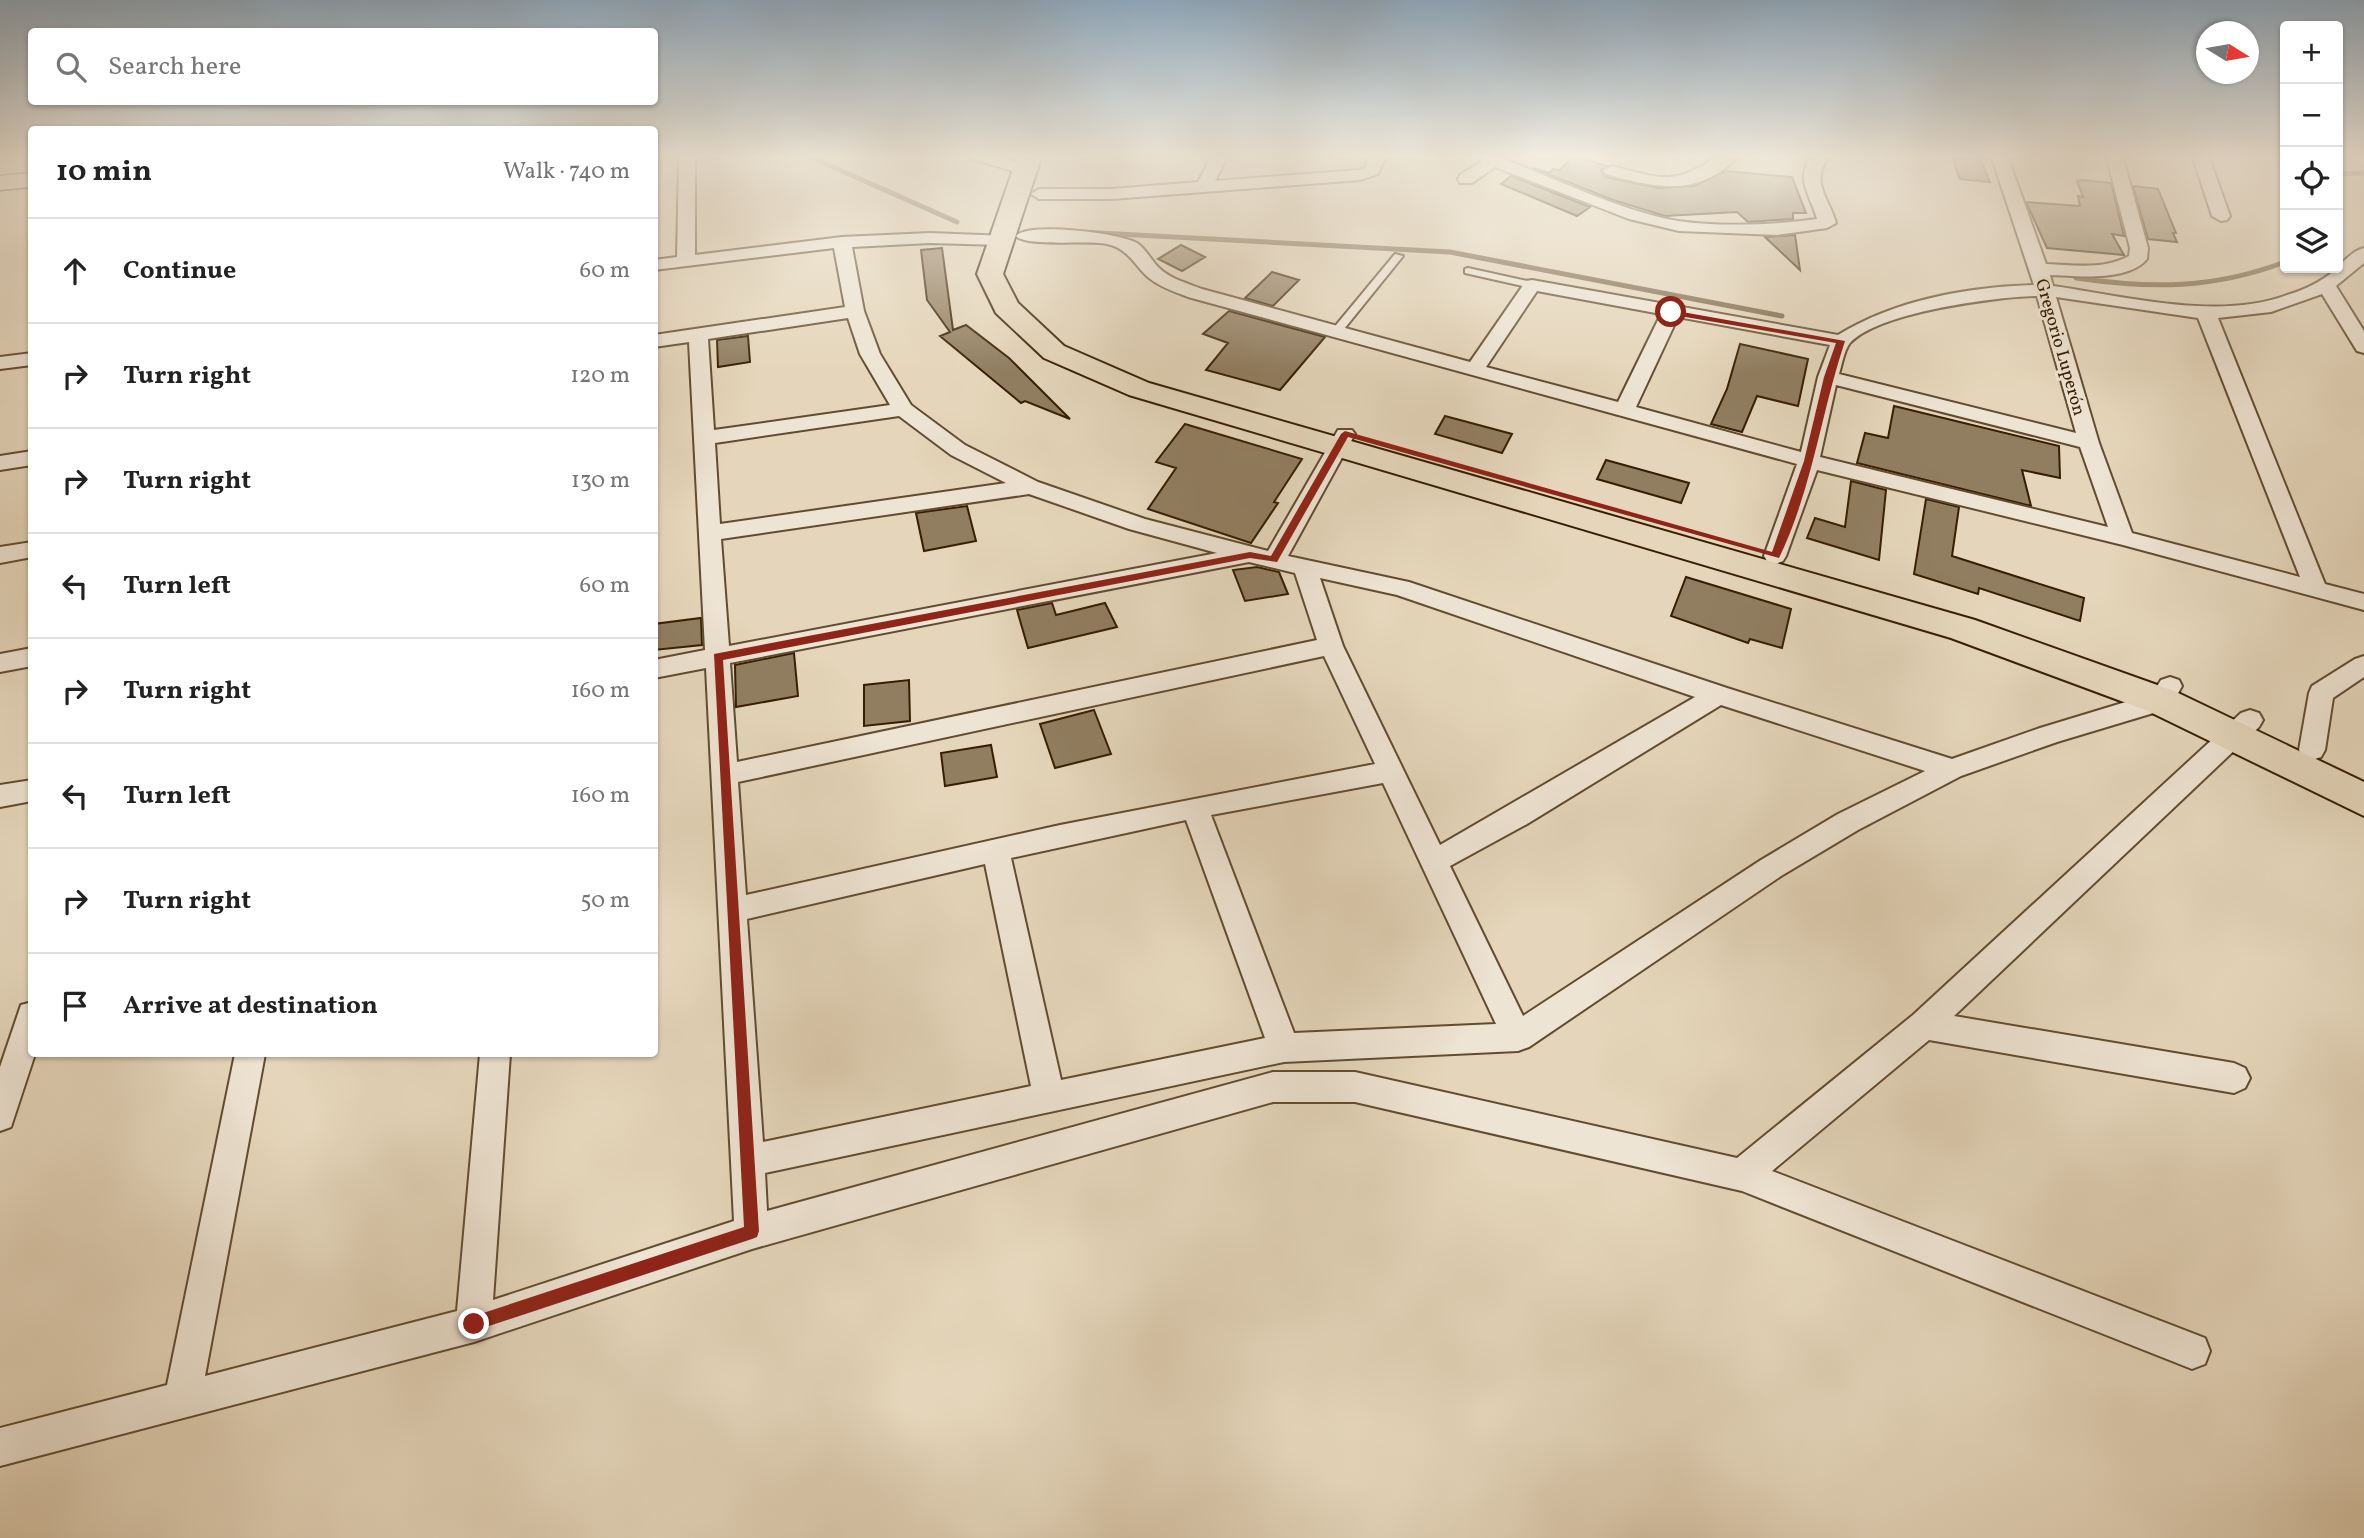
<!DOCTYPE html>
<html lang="en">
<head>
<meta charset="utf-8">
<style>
	:root { --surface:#fff; --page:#f2f2f2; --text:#222; --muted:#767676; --line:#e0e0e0 }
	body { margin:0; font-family:Vollkorn,serif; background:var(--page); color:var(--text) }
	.controls { position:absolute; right:21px; top:21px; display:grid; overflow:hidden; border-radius:7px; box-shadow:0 2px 5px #0004 }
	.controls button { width:63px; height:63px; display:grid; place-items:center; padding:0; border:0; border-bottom:2px solid var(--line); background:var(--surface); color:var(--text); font:35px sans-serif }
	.compass { position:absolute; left:2196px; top:21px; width:63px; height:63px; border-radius:50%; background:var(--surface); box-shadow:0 2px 5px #0004; rotate:101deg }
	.stop { position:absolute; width:21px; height:21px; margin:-16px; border:5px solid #8f2418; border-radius:50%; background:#fff }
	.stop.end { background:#8f2418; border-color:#fff; box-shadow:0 2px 7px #0008 }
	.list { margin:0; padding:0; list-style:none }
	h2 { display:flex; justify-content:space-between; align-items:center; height:91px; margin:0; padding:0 28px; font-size:30px }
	h2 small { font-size:23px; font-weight:400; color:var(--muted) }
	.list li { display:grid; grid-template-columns:46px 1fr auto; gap:21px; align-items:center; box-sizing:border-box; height:105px; padding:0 28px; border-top:2px solid var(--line) }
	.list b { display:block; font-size:26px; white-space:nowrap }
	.list em { font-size:23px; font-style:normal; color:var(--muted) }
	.icon { flex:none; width:38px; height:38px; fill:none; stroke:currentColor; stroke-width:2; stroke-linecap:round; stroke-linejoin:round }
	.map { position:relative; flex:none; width:2364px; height:1538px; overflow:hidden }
	.search { position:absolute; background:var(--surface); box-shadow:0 2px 5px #0004; left:28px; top:28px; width:630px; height:77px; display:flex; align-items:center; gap:18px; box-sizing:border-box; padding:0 24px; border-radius:7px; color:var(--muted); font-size:26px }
	.panel { position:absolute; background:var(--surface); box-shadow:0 2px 5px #0004; left:28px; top:126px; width:630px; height:931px; border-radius:7px }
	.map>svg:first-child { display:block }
</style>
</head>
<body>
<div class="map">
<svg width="2364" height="1538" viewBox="0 0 2364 1538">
	<rect width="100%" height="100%" fill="#e5d6bb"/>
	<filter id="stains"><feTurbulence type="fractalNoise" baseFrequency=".00286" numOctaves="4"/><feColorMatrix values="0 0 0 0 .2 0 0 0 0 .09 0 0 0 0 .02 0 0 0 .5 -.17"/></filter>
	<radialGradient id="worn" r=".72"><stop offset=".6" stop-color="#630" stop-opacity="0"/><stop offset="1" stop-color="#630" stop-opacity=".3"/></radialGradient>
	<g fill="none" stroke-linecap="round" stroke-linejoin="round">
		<!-- stream -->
		<path stroke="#7c674a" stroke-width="5" d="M806,155l151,67
			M2338,174l26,-1
			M1081,232l369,20 332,64
			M2076,278c76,11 137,11 209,-16"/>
	</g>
	<!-- building -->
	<path fill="#917e61" stroke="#361e00" stroke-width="2" d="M1951,155h28l11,27 -30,-3z
		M1574,156l33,10 -6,4 4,7 54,11 35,-2 32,-15 66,6 14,36h-13v6l-45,3 -11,-10 -72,4 -52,-16 -80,-32 16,5 4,-4 7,1z
		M1511,176l79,31 -13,9 -76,-32z
		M2081,180l30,3 13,53 -12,-2 12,21 -77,-7 -21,-46 54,4 -2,-10 5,1 -6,-16z
		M2133,186l25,3 18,44h-3l4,9 -29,-3z
		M1795,235l5,35 -35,-33z
		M1181,245l24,12 -23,14 -24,-12z
		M942,248l11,82 13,-5 43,33 61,61 -45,-18 -4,2 -81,-67 10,-4 -23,-32 -6,-50z
		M1272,272l27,8 -26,26 -28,-8z
		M1229,311l96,26 -45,53 -74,-20 22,-27 -25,-9z
		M748,336l2,26 -32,5 -1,-27z
		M1740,344l68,15 -10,47 -41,-10 -15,36 -31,-8 16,-35z
		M1894,406l165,40 1,32 -38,-8 9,36 -174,-43 8,-30 23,5z
		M1445,416l67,18 -10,19 -67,-19z
		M1185,424l117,35 -28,43 4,1 -27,40 -103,-34 28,-41 -20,-6z
		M1606,460l83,23 -8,20 -84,-24z
		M1851,481l35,9 -7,70 -72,-22 8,-20 30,9z
		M1926,499l33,8 -7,49 132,42 -4,23 -101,-33 -1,6 -64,-20z
		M967,506l9,35 -52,10 -8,-38z
		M1257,567l22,5 9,22 -43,7 -12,-31z
		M1686,577l105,32 -9,39 -32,-9 -2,4 -77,-27z
		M1052,603l4,12 49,-12 12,24 -89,21 -11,-38z
		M701,618l1,27 -48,5v-26z
		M794,653l4,43 -62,11 -1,-42z
		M909,680l1,41 -46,5v-41z
		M1094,710l17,44 -56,14 -15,-44z
		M991,745l6,32 -52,9 -4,-33z"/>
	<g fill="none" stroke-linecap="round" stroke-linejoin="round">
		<!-- lane casing -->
		<g stroke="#624c2f" stroke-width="4">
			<path id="lane" d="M1395,254l8,2 -63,78h-8v-4z
				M1468,268l64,14 5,3 -5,3 -67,-15v-4z"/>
		</g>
		<!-- street casing -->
		<g stroke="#624c2f" stroke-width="4">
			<path id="street" d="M676,155h16l3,5v95l147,-18 88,-4 77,3 3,4 -9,5 -71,-2 -78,4 12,64 16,43 31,51 54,40 73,37 107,37 123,32 70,-121h14l3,4 -67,122 121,26 318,106 225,71 88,-31 112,-34 9,-14 9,-3 9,3 3,6 -12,22 -113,34 -96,34 -103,54 -77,46 -252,171 -11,4 -234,11 -519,111 2,38 506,-139h82l382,86 176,-143 328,-302 9,-3 9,3 4,7 -4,7 -305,289 280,47 11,5 5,10 -5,10 -11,5 -305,-53 -157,131 433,167 5,13 -5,13 -13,5 -450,-178 -387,-89h-82l-521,147 -278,93 -474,124v-38l167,-43 68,-331h30l-60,322 252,-65 23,-257h30l-17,246 241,-79 -28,-553 -52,10v-18l51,-10 -16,-308 -35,5v-12l191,-28 -11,-59 -180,22v-10l23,-3 2,-97zM848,318l12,36 30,51 -176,25 -6,-91zM899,416l52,39 55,28 -286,41 -5,-81zM1029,494l100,35 88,24 -488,93 -8,-107zM1249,562l46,11 22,67 -580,122 -7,-99zM1320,578l77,17 298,102 -255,148 -97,-199zM1324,656l51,108 -315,61 -314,70 -8,-113zM1721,705l204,66 -87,43 -77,46 -238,156 -73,-150 77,-42zM1383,783l113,241 -202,9 -83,-218zM1186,820l79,218 -204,42 -50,-222zM985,864l46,222 -268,56 -16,-223z
				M967,155h27l35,11 2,3 -8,5 -54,-16z
				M1212,155h16l-13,26 143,-11 7,-2 5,-13h16l-8,19 -18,6 -248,19h-73l-8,-5 8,-5h73l86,-7z
				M1484,155h16l1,3c53,20 122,54 177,63 42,6 97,4 139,-2 -6,-23 -24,-42 -4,-64h17c-21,28 -2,40 6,68l-9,5 -50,7 -98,-4 -50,-12 -134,-52 -23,16h-12l-2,-4 2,-4 25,-16z
				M1720,155h19c-38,43 -85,33 -133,19l-2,-3 8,-5c50,13 62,20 108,-11z
				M1991,155h16l39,109c28,1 57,6 83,-8l1,-8 -24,-93h16l26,93 -1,11c-19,23 -71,17 -97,16l3,11c72,10 165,35 234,9 14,-4 27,-10 39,-18 12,-8 24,-26 38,-29v15l-28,23 28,45v22l-7,-2 -35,-57 -51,18 -53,6 107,266 39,10v16l-241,-65 -306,-75 -31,86 -3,5 -8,3 -8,-3 -3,-5 33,-92 -609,-167c-13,-5 -28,-10 -39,-19 -15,-13 -20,-29 -42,-34 -19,-4 -81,3 -91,-8 13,-14 103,-3 121,7 9,6 14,17 21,24 12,12 29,16 44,22l268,73 56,-81 6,-1 306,55c57,-35 130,-48 196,-50zM1537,291l124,23 -43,88 -132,-35zM2037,296l39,137 -237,-59c3,-9 5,-24 11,-31 29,-31 145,-46 187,-47zM2056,297l142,21 102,259 -168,-44 -33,-90zM1678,317l152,28 -12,32 -17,75 -165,-45zM1836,385l244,62 28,80 -288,-70z
				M2192,155h16l22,61 -3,4 -6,1 -9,-5z
				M32,353v12l-32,4v-12z
				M32,451v14l-32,5v-14z
				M32,542v15l-32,6v-16z
				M32,648v18l-32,6v-18z
				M2364,656v21l-31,21 -8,52 -4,7 -9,3 -9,-3 -4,-7 10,-57 3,-7 43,-27z
				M32,780v21l-32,6v-22z
				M32,1002v52h3l-24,73 -11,4v-64l21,-62z"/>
		</g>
		<!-- secondary casing -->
		<g stroke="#361e00" stroke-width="3">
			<path id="secondary" d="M32,173v14l-32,3v-14z"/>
		</g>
		<!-- primary casing -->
		<g stroke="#361e00" stroke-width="4">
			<path id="primary" d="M1018,155h24l-39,119 15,29 46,43 85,37 826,237 199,71 190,91v34l-216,-105 -197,-73 -822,-243 -85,-37 -48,-45 -19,-39z"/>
		</g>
		<!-- lane -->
		<use href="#lane" fill="#eee4d3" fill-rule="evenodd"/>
		<!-- street -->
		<use href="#street" fill="#eee4d3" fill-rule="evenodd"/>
		<!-- secondary -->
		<use href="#secondary" fill="#eee4d3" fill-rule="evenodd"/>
		<!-- primary -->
		<use href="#primary" fill="#e5d6bb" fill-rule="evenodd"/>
	</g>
	<!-- sky -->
	<linearGradient id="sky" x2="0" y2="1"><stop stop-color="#8fa8bc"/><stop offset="0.42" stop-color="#f3ede0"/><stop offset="1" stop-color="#f3ede0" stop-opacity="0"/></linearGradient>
	<rect width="2364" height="371" fill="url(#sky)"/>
	<!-- route -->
	<path fill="#8f2418" d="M1671,310l174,31c-24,72 -33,149 -66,217l-431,-121 -71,125 -27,-4 -527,102 36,571 -2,6 -5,2 -278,92 -6,-2 -2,-5 2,-6 6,-2 270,-89 -30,-573 536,-102 21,4 70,-122 4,-3 427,121 32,-91 20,-84 12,-34 -168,-29z"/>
	<g text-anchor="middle" stroke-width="6" stroke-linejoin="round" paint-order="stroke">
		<!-- far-street labels -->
		<g font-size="18" fill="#361e00" stroke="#eee4d3">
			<text transform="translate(2061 347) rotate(74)" y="6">Gregorio Luperón</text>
		</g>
	</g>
	<rect width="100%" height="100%" filter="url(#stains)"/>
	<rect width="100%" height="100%" fill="url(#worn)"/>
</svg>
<div class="controls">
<button>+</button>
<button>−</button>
<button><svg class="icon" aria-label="locate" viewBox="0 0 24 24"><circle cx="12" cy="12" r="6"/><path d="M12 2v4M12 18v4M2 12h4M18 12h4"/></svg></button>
<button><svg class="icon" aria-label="layers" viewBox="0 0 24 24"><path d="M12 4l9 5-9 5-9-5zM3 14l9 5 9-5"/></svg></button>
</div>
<svg class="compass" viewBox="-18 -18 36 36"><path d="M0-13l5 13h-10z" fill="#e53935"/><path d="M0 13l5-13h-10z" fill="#767676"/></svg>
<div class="stop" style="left:1671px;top:312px"></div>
<div class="stop end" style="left:474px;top:1324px"></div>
<div class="search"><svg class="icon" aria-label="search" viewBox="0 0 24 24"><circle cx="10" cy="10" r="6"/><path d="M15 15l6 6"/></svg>Search here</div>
<section class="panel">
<h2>10 min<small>Walk · 740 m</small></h2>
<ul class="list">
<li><svg class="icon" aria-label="ahead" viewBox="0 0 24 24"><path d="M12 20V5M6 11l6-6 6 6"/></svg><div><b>Continue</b></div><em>60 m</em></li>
<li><svg class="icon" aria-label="right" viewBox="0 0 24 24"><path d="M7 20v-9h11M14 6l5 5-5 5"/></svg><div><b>Turn right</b></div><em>120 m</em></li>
<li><svg class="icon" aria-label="right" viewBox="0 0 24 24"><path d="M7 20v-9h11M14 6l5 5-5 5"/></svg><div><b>Turn right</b></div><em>130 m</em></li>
<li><svg class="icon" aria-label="left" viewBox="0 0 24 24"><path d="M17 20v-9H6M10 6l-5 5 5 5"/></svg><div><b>Turn left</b></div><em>60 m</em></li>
<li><svg class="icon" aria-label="right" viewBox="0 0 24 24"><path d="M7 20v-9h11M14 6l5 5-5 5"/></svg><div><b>Turn right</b></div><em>160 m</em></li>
<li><svg class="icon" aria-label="left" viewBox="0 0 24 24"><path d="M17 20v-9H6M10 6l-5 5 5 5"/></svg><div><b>Turn left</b></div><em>160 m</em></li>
<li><svg class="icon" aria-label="right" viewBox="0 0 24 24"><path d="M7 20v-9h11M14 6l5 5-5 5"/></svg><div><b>Turn right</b></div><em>50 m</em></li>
<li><svg class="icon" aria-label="arrive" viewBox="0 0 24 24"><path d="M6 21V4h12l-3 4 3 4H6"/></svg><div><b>Arrive at destination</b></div></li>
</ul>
</section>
</div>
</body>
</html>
